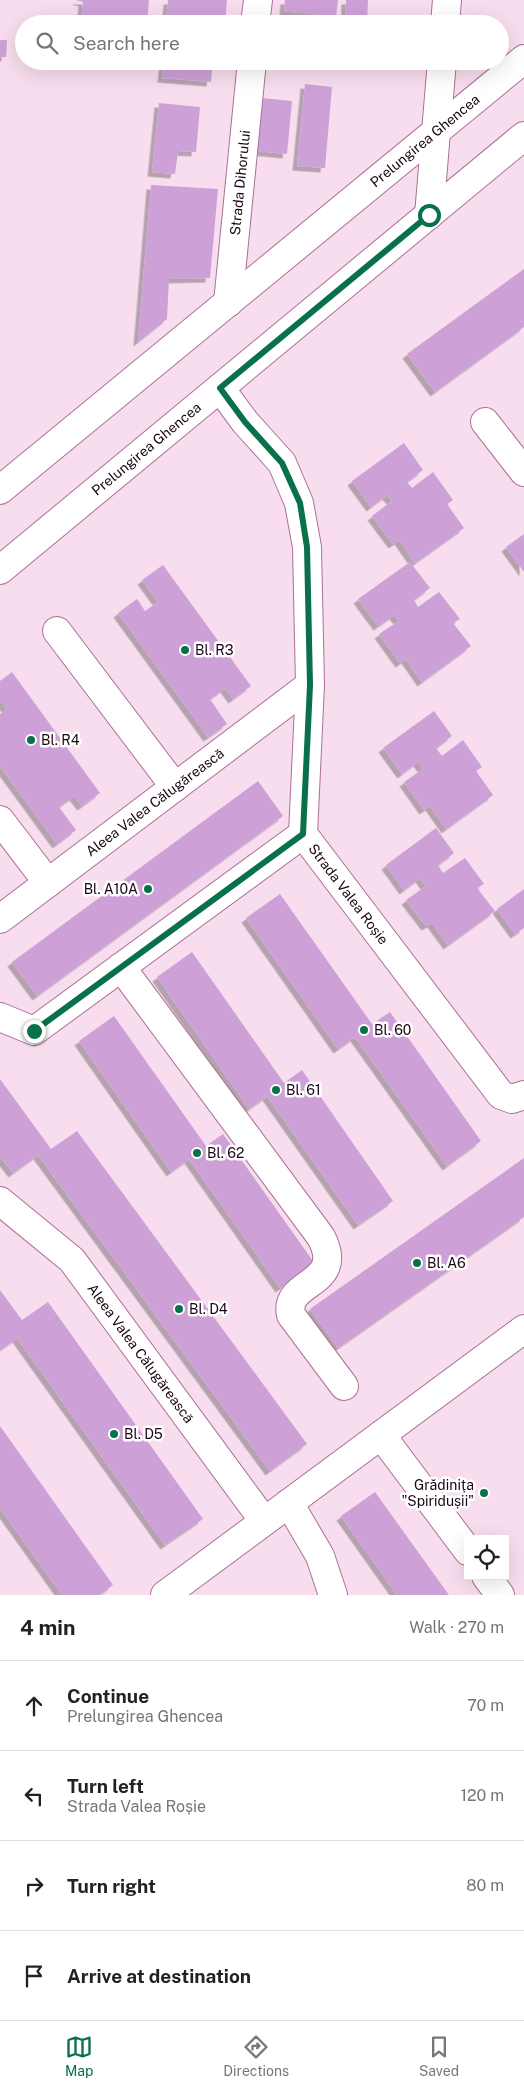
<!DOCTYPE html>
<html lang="en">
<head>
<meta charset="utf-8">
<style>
	:root { --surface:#fff; --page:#f2f2f2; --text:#222; --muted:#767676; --line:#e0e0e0; --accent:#087149 }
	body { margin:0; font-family:"Public Sans",sans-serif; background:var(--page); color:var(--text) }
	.controls { position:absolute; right:15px; bottom:15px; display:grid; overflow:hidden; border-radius:0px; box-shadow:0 5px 20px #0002 }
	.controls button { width:45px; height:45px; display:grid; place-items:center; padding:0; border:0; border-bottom:1px solid var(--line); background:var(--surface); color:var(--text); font:25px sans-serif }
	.stop { position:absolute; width:15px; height:15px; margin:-11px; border:4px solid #087149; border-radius:50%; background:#fff }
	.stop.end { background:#087149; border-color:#fff; box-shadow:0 1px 5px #0008 }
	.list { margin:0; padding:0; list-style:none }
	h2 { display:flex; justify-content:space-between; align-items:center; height:65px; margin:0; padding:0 20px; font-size:21px }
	h2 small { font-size:16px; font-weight:400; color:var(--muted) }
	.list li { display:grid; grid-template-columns:32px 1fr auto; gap:15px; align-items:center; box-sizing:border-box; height:90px; padding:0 20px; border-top:1px solid var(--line) }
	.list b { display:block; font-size:19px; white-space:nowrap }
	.list p { margin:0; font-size:16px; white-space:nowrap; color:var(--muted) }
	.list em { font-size:16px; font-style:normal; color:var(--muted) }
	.icon { flex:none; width:28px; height:28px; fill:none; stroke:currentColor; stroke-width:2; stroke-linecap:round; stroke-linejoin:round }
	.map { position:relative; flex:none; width:524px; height:1595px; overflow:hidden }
	.search { position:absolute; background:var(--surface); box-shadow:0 5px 20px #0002; left:15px; right:15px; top:15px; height:55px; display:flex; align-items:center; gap:12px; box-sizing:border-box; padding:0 18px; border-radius:28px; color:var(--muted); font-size:19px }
	.sheet { height:425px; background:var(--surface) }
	nav { display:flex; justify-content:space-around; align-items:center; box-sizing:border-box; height:70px; border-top:1px solid var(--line); background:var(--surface); font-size:14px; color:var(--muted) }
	nav a { display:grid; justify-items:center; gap:2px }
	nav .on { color:var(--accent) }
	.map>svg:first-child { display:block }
</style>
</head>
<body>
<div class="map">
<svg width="524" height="1595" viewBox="0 0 524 1595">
	<defs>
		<filter id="shadow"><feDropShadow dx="-4.5" dy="4.5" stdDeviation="0" flood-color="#0004"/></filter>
	</defs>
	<rect width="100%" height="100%" fill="#f7dded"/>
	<!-- building -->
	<path fill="#cda1d8" filter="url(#shadow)" d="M76,0h73l-2,24h-66l2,-22z
		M168,0h59l-2,24h-59z
		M285,0h53l-2,17 -52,-6z
		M346,0h22l-1,24h-22z
		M0,40h7l-1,17h-6z
		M164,61h49l-2,21 -49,-4z
		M305,84l27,3 -7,81 -28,-2z
		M262,98l30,3 -5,53 -30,-3z
		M159,103l41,4 -4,45 -18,-1 -3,23 -23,-2z
		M151,185l67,4 -8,89 -41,1 -2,40 -29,23z
		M524,269v58l-89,65 -28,-38z
		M404,443l19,27 -16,12 5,6 21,-16 20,28 -6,4 17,24 -49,35 -16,-23 -6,4 -21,-28 20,-15 -5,-6 -16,12 -19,-26z
		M524,534v38l-18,-25z
		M410,562l20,26 -16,12 4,7 21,-15 21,27 -7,4 18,23 -49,36 -16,-23 -6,4 -21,-29 20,-13 -5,-6 -16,11 -20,-27z
		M163,565l88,121 -18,13 -8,-11 -15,11 17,25 -19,13 -90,-124 19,-14 8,12 13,-9 -16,-22z
		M12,672l88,121 -18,13 -8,-10 -15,11 17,23 -19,14 -57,-78v-52l7,-5 -7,-9v-19z
		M434,711l18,25 -16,12 6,8 21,-16 19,27 -6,4 17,24 -47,34 -16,-23 -6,4 -20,-28 19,-13 -5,-7 -16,12 -19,-26z
		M258,781l25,35 -246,180 -25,-34z
		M436,828l18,25 -16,12 5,8 22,-15 19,26 -7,4 18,23 -47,34 -16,-22 -6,3 -20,-26 20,-14 -6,-8 -16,12 -18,-25z
		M524,889v39l-9,6 -18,-25z
		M280,894l92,130 18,-12 91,129 -34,25 -92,-129 -17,12 -92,-131z
		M192,952l92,131 18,-13 91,131 -35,24 -91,-129 -18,13 -92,-132z
		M114,1016l92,130 17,-12 92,130 -35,24 -91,-129 -18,13 -92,-131z
		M0,1079l51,70 26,-18 230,313 -37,27 -232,-316 -25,18 -13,-17z
		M524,1158v59l-186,131 -28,-39z
		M0,1290l22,30 26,-18 155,217 -38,26 -148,-207 -17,12z
		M0,1426l113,159 -14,10h-37l-62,-87z
		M375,1492l74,103h-52l-56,-79z"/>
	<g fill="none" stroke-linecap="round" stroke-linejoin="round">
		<!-- minor casing -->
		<g stroke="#ab7098" stroke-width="30">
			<g id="minor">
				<path d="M255,24l3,-24"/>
				<path d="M445,24l2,-24"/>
				<path d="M429,215l13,-154"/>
				<path id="s1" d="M228,303l24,-242"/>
				<path id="s2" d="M220,388l25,34 37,41 17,40 8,44 3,138 -7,149 198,261 11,4 12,-4"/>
				<path d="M485,422l39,50"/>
				<path d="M57,631l118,156"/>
				<path d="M0,820l48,63"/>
				<path id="s3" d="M0,919l310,-234"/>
				<path d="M121,967l200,270c26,50 -38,42 -30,78l53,71"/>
				<path d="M0,1017l34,14 269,-197"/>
				<path id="s4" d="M0,1201l72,59 192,261"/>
				<path d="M381,1435l87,116"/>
				<path d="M289,1503l31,53 13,39"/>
				<path d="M486,1576l14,19"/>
				<path d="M165,1595l359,-266"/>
			</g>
		</g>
		<!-- major casing -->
		<g stroke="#ab7098" stroke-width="30">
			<g id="major">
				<path id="s5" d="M0,490l524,-431"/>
				<path id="s6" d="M0,570l524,-434"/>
			</g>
		</g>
		<!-- minor -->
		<use href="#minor" stroke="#fff" stroke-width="28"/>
		<!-- major -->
		<use href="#major" stroke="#fff" stroke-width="28"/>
	</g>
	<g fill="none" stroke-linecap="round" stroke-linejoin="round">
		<!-- route -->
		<path stroke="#087149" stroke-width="6" d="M34,1031l269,-197 7,-149 -3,-138 -7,-44 -18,-40 -37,-41 -25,-34 209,-173"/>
	</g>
	<!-- markers -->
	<g fill="#087149" stroke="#fff" stroke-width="2">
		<circle cx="185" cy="650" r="5"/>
		<circle cx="31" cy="740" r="5"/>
		<circle cx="148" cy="889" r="5"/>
		<circle cx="364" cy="1030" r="5"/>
		<circle cx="276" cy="1090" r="5"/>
		<circle cx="197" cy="1153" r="5"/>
		<circle cx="417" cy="1263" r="5"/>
		<circle cx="179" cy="1309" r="5"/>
		<circle cx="114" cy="1434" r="5"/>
		<circle cx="484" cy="1493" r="5"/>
	</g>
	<g text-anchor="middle" stroke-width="5" stroke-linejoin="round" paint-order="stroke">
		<!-- street labels -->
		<g font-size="14" fill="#190513" stroke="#fff">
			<text dy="5" stroke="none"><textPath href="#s5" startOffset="550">Prelungirea Ghencea</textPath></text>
			<text dy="5" stroke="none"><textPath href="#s1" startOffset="121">Strada Dihorului</textPath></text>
			<text dy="5" stroke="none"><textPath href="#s6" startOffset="190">Prelungirea Ghencea</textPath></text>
			<text dy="5" stroke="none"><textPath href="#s3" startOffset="194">Aleea Valea Călugărească</textPath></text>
			<text dy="5" stroke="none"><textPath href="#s2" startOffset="548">Strada Valea Roșie</textPath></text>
			<text dy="5" stroke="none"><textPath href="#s4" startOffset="209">Aleea Valea Călugărească</textPath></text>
		</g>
		<!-- poi labels -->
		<g font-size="14" fill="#190513" stroke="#fff" text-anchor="start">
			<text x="195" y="655">Bl. R3</text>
			<text x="41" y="745">Bl. R4</text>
			<text x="138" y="894" text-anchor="end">Bl. A10A</text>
			<text x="374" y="1035">Bl. 60</text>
			<text x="286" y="1095">Bl. 61</text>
			<text x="207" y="1158">Bl. 62</text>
			<text x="427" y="1268">Bl. A6</text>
			<text x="189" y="1314">Bl. D4</text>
			<text x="124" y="1439">Bl. D5</text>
			<text x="474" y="1490" text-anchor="end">Grădiniţa<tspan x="474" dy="16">"Spiridușii"</tspan></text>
		</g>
	</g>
</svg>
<div class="controls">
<button><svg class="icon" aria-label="locate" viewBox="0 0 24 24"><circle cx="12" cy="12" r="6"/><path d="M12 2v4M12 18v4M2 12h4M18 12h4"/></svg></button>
</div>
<div class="stop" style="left:429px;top:215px"></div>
<div class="stop end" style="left:34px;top:1031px"></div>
<div class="search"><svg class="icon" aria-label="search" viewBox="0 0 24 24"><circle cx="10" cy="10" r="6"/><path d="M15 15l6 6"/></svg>Search here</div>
</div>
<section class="sheet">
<h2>4 min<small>Walk · 270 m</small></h2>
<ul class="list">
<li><svg class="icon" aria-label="ahead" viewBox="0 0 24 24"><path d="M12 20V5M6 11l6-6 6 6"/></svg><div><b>Continue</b><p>Prelungirea Ghencea</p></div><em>70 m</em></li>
<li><svg class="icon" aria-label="left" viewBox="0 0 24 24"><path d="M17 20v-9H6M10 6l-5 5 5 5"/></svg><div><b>Turn left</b><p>Strada Valea Roșie</p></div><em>120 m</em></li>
<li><svg class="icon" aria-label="right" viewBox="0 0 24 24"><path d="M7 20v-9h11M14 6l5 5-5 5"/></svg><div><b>Turn right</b></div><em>80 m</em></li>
<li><svg class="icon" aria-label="arrive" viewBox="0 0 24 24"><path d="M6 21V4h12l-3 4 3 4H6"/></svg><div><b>Arrive at destination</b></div></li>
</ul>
</section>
<nav>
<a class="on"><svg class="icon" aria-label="map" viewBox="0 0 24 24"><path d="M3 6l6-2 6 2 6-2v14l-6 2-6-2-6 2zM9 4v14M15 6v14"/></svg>Map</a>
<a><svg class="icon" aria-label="directions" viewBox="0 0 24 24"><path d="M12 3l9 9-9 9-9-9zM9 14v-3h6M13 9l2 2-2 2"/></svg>Directions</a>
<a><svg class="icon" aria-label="saved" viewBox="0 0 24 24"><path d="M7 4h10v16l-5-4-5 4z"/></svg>Saved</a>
</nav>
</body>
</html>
